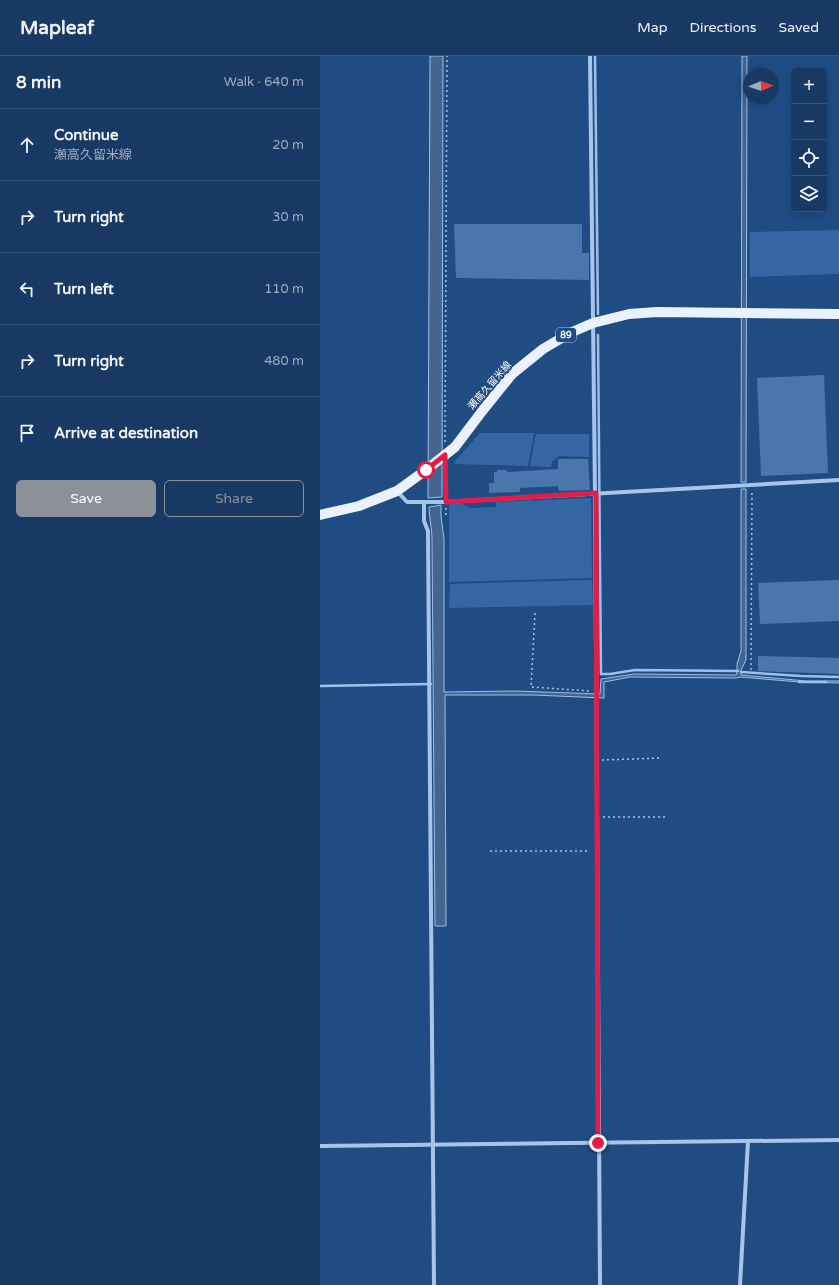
<!DOCTYPE html>
<html lang="en">
<head>
<meta charset="utf-8">
<style>
	:root { --surface:#183963; --page:#214069; --text:#f1f3f6; --muted:#9facbe; --line:#365378; --accent:#8c9099 }
	body { margin:0; font-family:"Varela Round","Noto Sans JP",sans-serif; background:var(--page); color:var(--text) }
	.controls { position:absolute; right:12px; top:12px; display:grid; overflow:hidden; border-radius:6px; box-shadow:0 2px 10px #0003 }
	.controls button { width:36px; height:36px; display:grid; place-items:center; padding:0; border:0; border-bottom:1px solid var(--line); background:var(--surface); color:var(--text); font:20px sans-serif }
	.compass { position:absolute; left:423px; top:12px; width:36px; height:36px; border-radius:50%; background:var(--surface); box-shadow:0 2px 10px #0003; rotate:88deg }
	.stop { position:absolute; width:12px; height:12px; margin:-9px; border:3px solid #e11d48; border-radius:50%; background:#fff }
	.stop.end { background:#e11d48; border-color:#fff; box-shadow:0 1px 4px #0008 }
	.list { margin:0; padding:0; list-style:none }
	h2 { display:flex; justify-content:space-between; align-items:center; height:52px; margin:0; padding:0 16px; font-size:17px }
	h2 small { font-size:13px; font-weight:400; color:var(--muted) }
	.list li { display:grid; grid-template-columns:26px 1fr auto; gap:12px; align-items:center; box-sizing:border-box; height:72px; padding:0 16px; border-top:1px solid var(--line) }
	.list b { display:block; font-size:15px; white-space:nowrap }
	.list p { margin:0; font-size:13px; white-space:nowrap; color:var(--muted) }
	.list em { font-size:13px; font-style:normal; color:var(--muted) }
	.actions { display:flex; gap:8px; padding:12px 16px }
	.actions a { flex:1; padding:9px 0; border:1px solid var(--accent); border-radius:6px; text-align:center; font-size:14px; color:var(--accent) }
	.actions .main { background:var(--accent); color:#fff }
	.icon { flex:none; width:22px; height:22px; fill:none; stroke:currentColor; stroke-width:2; stroke-linecap:round; stroke-linejoin:round }
	.map { position:relative; flex:none; width:519px; height:1229px; overflow:hidden }
	header { display:flex; align-items:center; gap:24px; box-sizing:border-box; height:56px; padding:0 20px; background:var(--surface); border-bottom:1px solid var(--line) }
	header strong { font-size:19px }
	nav { display:flex; gap:22px; margin-inline-start:auto; font-size:14px }
	main { display:flex }
	aside { flex:1; background:var(--surface) }
	.map>svg:first-child { display:block }
</style>
</head>
<body>
<header>
<strong>Mapleaf</strong>
<nav><a>Map</a><a>Directions</a><a>Saved</a></nav>
</header>
<main>
<aside>
<h2>8 min<small>Walk · 640 m</small></h2>
<ul class="list">
<li><svg class="icon" aria-label="ahead" viewBox="0 0 24 24"><path d="M12 20V5M6 11l6-6 6 6"/></svg><div><b>Continue</b><p>瀬高久留米線</p></div><em>20 m</em></li>
<li><svg class="icon" aria-label="right" viewBox="0 0 24 24"><path d="M7 20v-9h11M14 6l5 5-5 5"/></svg><div><b>Turn right</b></div><em>30 m</em></li>
<li><svg class="icon" aria-label="left" viewBox="0 0 24 24"><path d="M17 20v-9H6M10 6l-5 5 5 5"/></svg><div><b>Turn left</b></div><em>110 m</em></li>
<li><svg class="icon" aria-label="right" viewBox="0 0 24 24"><path d="M7 20v-9h11M14 6l5 5-5 5"/></svg><div><b>Turn right</b></div><em>480 m</em></li>
<li><svg class="icon" aria-label="arrive" viewBox="0 0 24 24"><path d="M6 21V4h12l-3 4 3 4H6"/></svg><div><b>Arrive at destination</b></div></li>
</ul>
<div class="actions"><a class="main">Save</a><a>Share</a></div>
</aside>
<div class="map">
<svg width="519" height="1229" viewBox="0 0 519 1229">
	<rect width="100%" height="100%" fill="#204c84"/>
	<!-- green -->
	<path fill="#3366a2" d="M519,174v44l-89,3v-45z
		M160,377h54l-6,33 -74,-2 2,-4z
		M216,378h53v23l-30,-1 -7,6 -1,5 -21,-1z
		M271,442l1,80 -143,4v-78h13l8,4 26,-1v-5z
		M272,524l1,25 -144,3 1,-24z"/>
	<!-- water -->
	<path fill="#44658e" stroke="#9bc0eb" d="M110,0h13l-1,441 -14,1z
		M422,0h5l-1,426h-5z
		M421,433h5v171l-5,10v5l65,6h33v2l-40,-1 -59,-5 -4,1 -106,-1 -26,5v16l-71,-3h-88l1,231h-11l-3,-387c0,-11 -3,-21 -3,-32l12,-2v11l3,23v153l70,-1 86,3 1,-15 33,-5 102,1 1,-1v-10l4,-13z"/>
	<g fill="none" stroke-linecap="round" stroke-linejoin="round">
		<!-- stream -->
		<path stroke="#9bc0eb" stroke-width="2.5" d="M275,0l3,258
			M278,279l3,339h9l25,-4 103,1
			M421,616l60,4 38,1
			M479,626h27
			M0,630l111,-2"/>
	</g>
	<!-- building -->
	<path fill="#4876ad" d="M134,168h128v29h7v27l-133,-2z
		M504,319l4,98 -67,3 -4,-98z
		M238,403h30l2,31 -31,1 -1,-5 -38,2v4l-31,1v-10h5v-11h3v-2h10v2l51,-3z
		M519,524v41l-79,3 -2,-41z
		M438,600l81,2v16l-81,-3z"/>
	<g fill="none" stroke-linecap="round" stroke-linejoin="round">
		<!-- path -->
		<path stroke="#a8c5e9" stroke-width="1.5" stroke-dasharray="2 3" stroke-linecap="butt" d="M125,386l2,-386
			M125,412v28
			M126,452v10
			M215,557l-4,74 59,4
			M431,614l1,-179
			M282,704l60,-2
			M283,761h64
			M170,795h100"/>
		<!-- minor -->
		<path stroke="#a8c5e9" stroke-width="4" d="M270,0l5,437 5,792
			M77,435l10,11h38l394,-22
			M104,446v19l4,10 6,754
			M0,1090l519,-6
			M420,1229l8,-144"/>
		<!-- primary -->
		<path stroke="#ebf2fe" stroke-width="10" d="M0,459l39,-9 38,-15 29,-21 29,-23 28,-37 29,-36 31,-25 27,-16 23,-10 36,-9 28,-2 182,2"/>
	</g>
	<g fill="none" stroke-linecap="round" stroke-linejoin="round">
		<!-- route -->
		<path stroke="#e11d48" stroke-width="5" d="M106,414l19,-15 1,47 150,-9 2,650"/>
	</g>
	<g text-anchor="middle" stroke-width="3.5" stroke-linejoin="round" paint-order="stroke">
		<!-- shield labels -->
		<rect fill="#204c84" stroke="#bcc9da" stroke-width="1" x="236" y="272" width="20" height="14" rx="3"/>
		<g font-size="9" font-weight="bold" fill="#fff">
			<text x="246" y="282">89</text>
		</g>
		<!-- street labels -->
		<g font-size="10" fill="#fff" stroke="#204c84">
			<text transform="translate(169 329) rotate(-49)" y="4">瀬高久留米線</text>
		</g>
	</g>
</svg>
<div class="controls">
<button>+</button>
<button>−</button>
<button><svg class="icon" aria-label="locate" viewBox="0 0 24 24"><circle cx="12" cy="12" r="6"/><path d="M12 2v4M12 18v4M2 12h4M18 12h4"/></svg></button>
<button><svg class="icon" aria-label="layers" viewBox="0 0 24 24"><path d="M12 4l9 5-9 5-9-5zM3 14l9 5 9-5"/></svg></button>
</div>
<svg class="compass" viewBox="-18 -18 36 36"><path d="M0-13l5 13h-10z" fill="#e53935"/><path d="M0 13l5-13h-10z" fill="#9facbe"/></svg>
<div class="stop" style="left:106px;top:414px"></div>
<div class="stop end" style="left:278px;top:1087px"></div>
</div>
</main>
</body>
</html>
